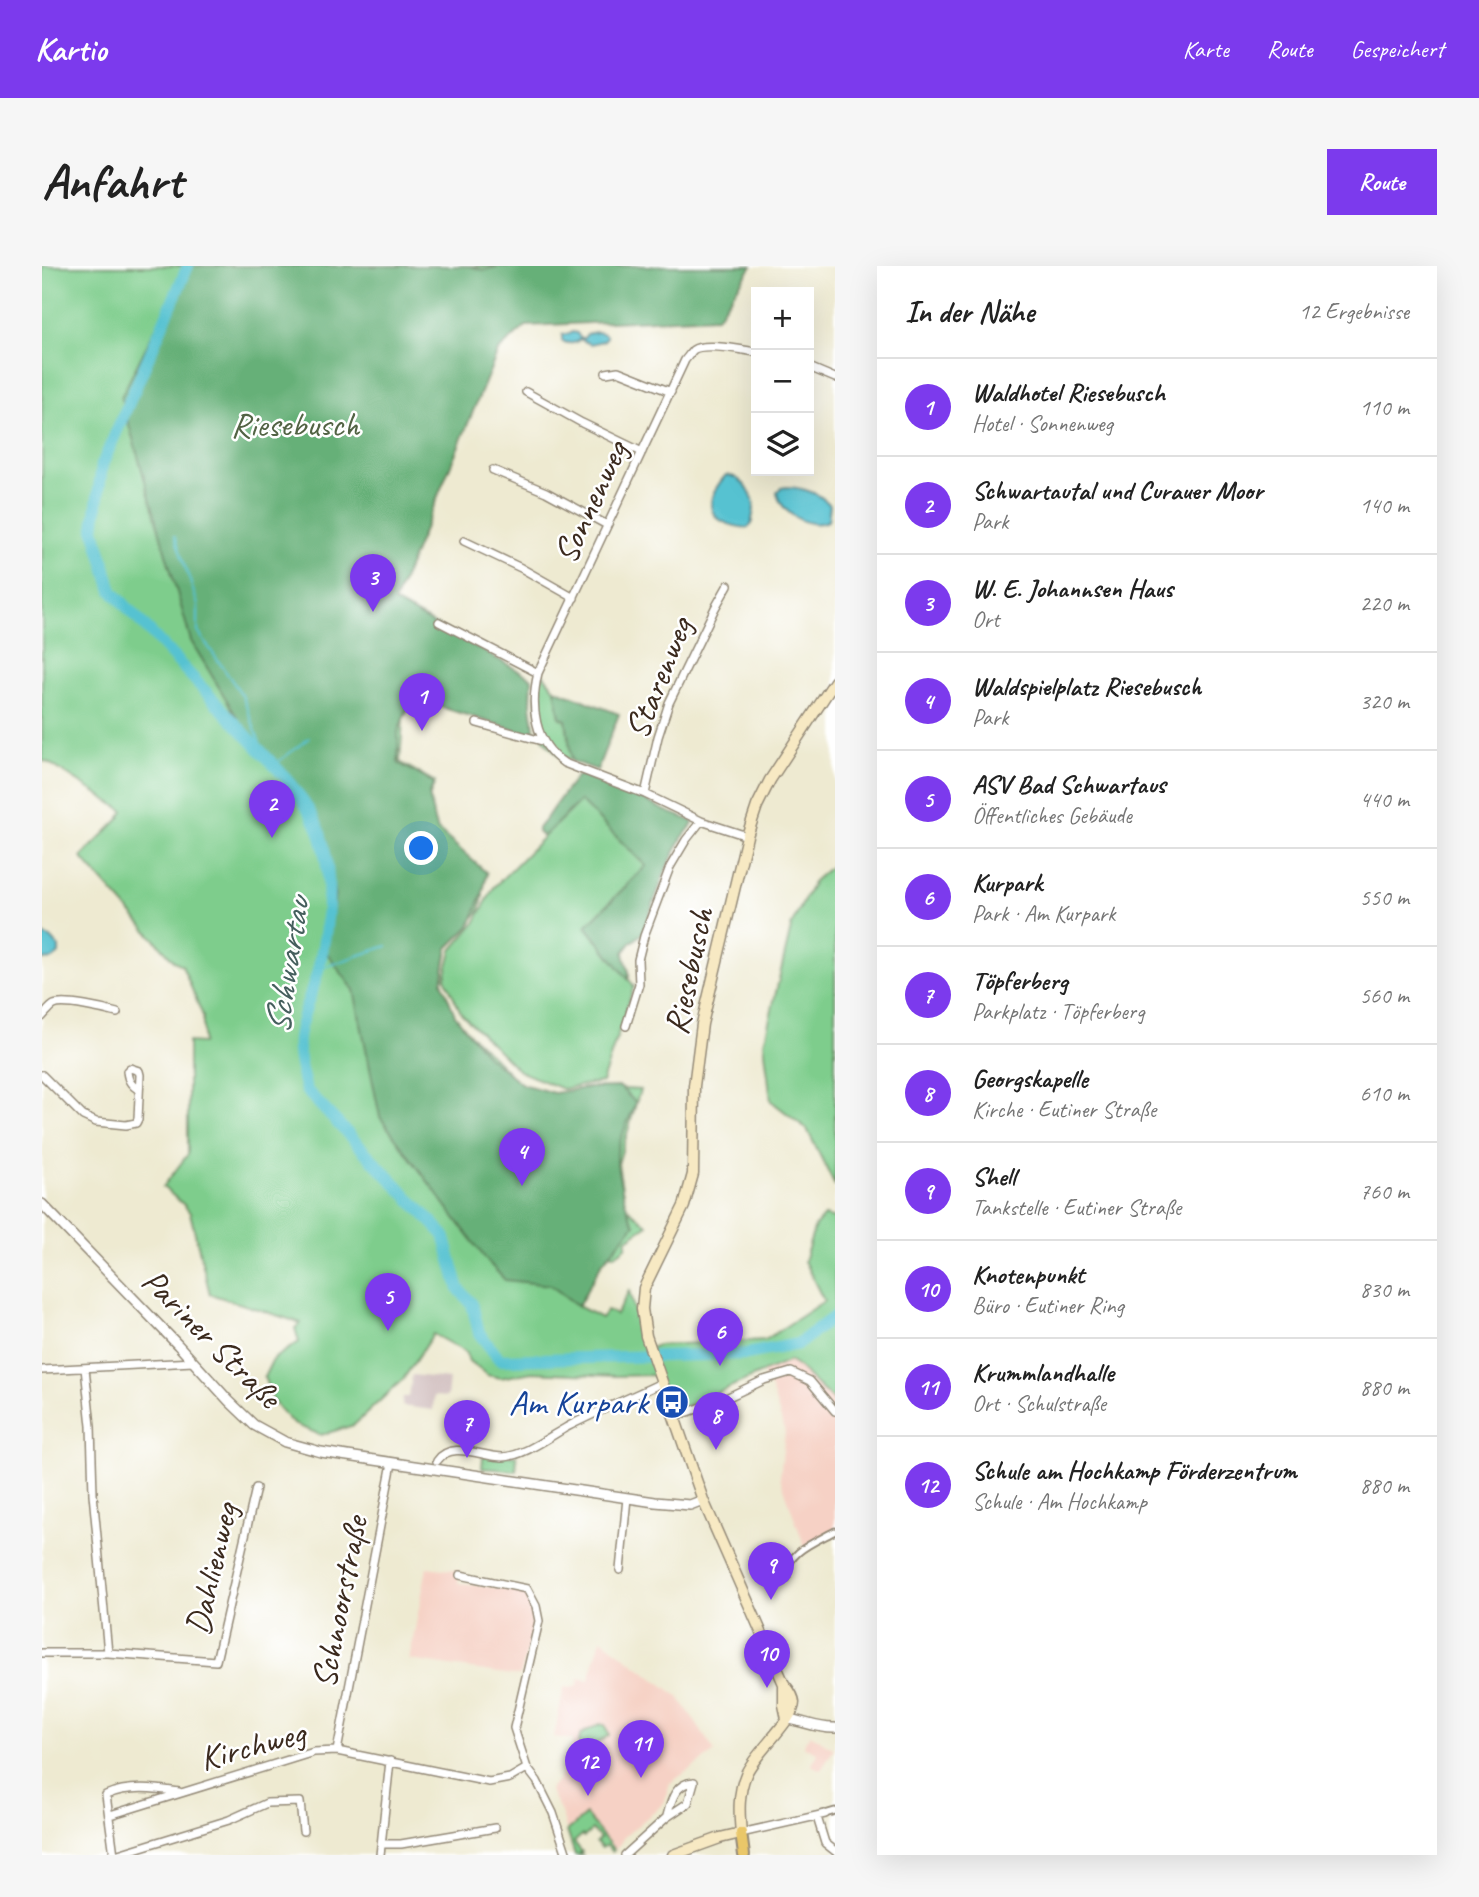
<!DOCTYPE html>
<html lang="de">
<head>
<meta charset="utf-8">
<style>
	:root { --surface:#fff; --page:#f6f6f6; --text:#222; --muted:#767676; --line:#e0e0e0; --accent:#7c3aed }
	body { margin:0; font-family:Caveat,sans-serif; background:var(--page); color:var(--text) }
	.controls { position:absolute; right:21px; top:21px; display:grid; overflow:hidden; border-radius:0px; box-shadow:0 7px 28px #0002 }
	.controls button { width:63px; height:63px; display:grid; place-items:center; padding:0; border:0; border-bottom:2px solid var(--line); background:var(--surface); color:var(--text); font:35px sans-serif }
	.you { position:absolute; left:380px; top:583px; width:24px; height:24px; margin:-18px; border:5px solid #fff; border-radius:50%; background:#1a73e8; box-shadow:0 0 0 10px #1a73e833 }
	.badge { display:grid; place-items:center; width:46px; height:46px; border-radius:50%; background:var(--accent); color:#fff; font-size:23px; font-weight:700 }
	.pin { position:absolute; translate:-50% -58px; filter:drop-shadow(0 2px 4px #0008) }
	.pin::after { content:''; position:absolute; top:37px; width:24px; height:21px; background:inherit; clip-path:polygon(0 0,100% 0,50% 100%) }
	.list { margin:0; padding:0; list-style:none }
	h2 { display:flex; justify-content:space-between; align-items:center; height:91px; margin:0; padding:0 28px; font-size:30px }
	h2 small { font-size:23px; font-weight:400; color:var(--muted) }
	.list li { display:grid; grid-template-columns:46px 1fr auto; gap:21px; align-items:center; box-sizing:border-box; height:98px; padding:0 28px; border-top:2px solid var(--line) }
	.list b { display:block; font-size:26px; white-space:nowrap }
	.list p { margin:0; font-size:23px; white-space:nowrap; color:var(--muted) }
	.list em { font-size:23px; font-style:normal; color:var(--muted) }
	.icon { flex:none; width:38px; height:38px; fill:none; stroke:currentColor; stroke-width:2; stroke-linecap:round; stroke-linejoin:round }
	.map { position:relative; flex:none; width:793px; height:1589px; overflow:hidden; border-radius:0px }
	header { display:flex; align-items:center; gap:42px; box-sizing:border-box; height:98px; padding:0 35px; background:var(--accent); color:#fff }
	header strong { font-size:33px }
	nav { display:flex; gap:38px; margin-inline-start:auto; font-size:24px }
	.intro { display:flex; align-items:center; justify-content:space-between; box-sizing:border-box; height:168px; padding:0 42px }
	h1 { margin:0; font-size:49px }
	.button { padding:18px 32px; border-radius:0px; background:var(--accent); color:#fff; font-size:24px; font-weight:700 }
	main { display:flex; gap:42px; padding:0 42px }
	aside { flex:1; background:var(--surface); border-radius:0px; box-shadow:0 7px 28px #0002 }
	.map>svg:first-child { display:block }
</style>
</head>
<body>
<header>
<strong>Kartio</strong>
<nav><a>Karte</a><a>Route</a><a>Gespeichert</a></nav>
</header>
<div class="intro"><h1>Anfahrt</h1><a class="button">Route</a></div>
<main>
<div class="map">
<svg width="793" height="1589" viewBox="0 0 793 1589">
	<rect width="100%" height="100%" fill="#fff"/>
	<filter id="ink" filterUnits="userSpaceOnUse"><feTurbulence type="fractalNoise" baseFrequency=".0143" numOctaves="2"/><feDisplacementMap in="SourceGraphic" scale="14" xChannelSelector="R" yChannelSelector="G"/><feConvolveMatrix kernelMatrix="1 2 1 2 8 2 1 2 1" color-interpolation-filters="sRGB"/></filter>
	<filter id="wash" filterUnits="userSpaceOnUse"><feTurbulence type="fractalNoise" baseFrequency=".00686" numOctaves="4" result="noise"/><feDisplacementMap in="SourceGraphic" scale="28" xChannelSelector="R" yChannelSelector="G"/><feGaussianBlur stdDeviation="1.57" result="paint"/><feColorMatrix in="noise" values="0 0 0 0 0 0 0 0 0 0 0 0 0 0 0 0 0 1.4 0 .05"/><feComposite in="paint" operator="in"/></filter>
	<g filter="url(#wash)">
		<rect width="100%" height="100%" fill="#eeead1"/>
		<!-- built -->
		<path fill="#f6d1c5" d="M747,1095l7,4 39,37v130l-30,16 -25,-71 5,-45 -12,-38 -11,-22z
			M385,1301l33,4 -2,12 68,8 7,19v8l-1,13 -12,45 -111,-16z
			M559,1373l78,58 36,55 -45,31 -7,21 -39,33 -6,10 -4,3 -28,-35 -19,16 -6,-19 -12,-22 4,-6 3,-1 10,-16 7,-27 -19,-3 10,-50 6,1 8,-2 1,-8 10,2z
			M768,1468l24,15 -13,21 -10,-5 7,-11 -9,-6h-3l-3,-3z"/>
		<!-- industrial -->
		<path fill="#d1bfbf" d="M370,1109l37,4 -2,18 -13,-1 -1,14 -31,-4 1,-9h6z"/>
		<!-- green -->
		<path fill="#7ecd8c" stroke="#5c7c55" stroke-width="2" d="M0,0h628l-158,36 -119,298 24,96 -14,23 -3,43 35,20 -14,37 61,52 1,26 -4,15 -39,40 -5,28 11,30 63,63 -65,21 21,58 129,-65 46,3 -22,74 7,42 23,19 -21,14 -1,8 -11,8 -98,-9 63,46 4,4 -6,10 23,12 6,-8 9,5 13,-24 16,59 13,-5 107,-5 59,-39 -20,-40 11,-35 9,-10 11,3v183l-39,-37 -7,-4 -118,52 -14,-38 -42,1 -83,-4 -31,6 -14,-3 -18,-14 -4,-9 -32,-18 -29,44 -50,47 -33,10 -28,-11 -19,-21 -10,-26 9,-18 26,-17 -4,-14 6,-5 -91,-29 -20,-81 -6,-8 -21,-18 25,-33v-112l15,1v-27l-21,-51 -8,-4 -93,-104 38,-38 5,-8 -75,-48 -7,-3z
			M500,407l13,16 5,28 6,3 6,41 -7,-4 -4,1c-5,-6 -11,-11 -16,-17 -10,-15 -9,-52 -3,-68z
			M538,534l66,66 -60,60 48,60 -32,96 -40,7 -43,-18 -58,-58 -16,-35 7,-28 23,-27 19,-36z
			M793,597v323l-28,-57 -36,-28 -7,-58 28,-119 22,-43z
			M475,1189l-1,16 -34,-3 1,-11z
			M558,1458l4,1 5,10c-10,7 -17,14 -30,10l-1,-2 3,-9z
			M544,1549l28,35 -2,2 -6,-7 -4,3 -6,-6 4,-4 -8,-8 -8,7 -2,-2 -8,7 8,10 -2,1 2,2h-7l-8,-24z"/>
		<!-- forest -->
		<path fill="#66b078" stroke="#506d4b" stroke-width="2" d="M145,0h282l15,4 16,-4h252l-35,51 -191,9 -28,25 -104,251 138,76 -1,26 4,32 -124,-38 -13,34v31l36,20 -5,11 5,27 4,9 49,43 -4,19 -13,34 -22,22 -6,34 13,33 33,42 34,27 32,9 32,-5 34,-1 16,16c-5,11 -19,41 -19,52 -1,15 9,57 18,69l-33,39 -24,43 -28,-21 -45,-5 -17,-18 -108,-145 -26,-127 -28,-38 9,-58 -12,-64 -30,-51 -47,-47 -55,-91 -70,-244z
			M513,423l64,25 -22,56 -25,-9 -6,-41 -6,-3z
			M538,509l64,25 22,11 26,10 1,3 -11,14 -15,29 -25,67 -11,9 -7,9c0,9 8,20 4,27l-42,-53 60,-60 -66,-65 -37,36 -6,-6c2,-6 7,-9 10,-14 9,-14 19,-26 29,-40z"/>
		<!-- water -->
		<path fill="#57c2d1" stroke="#497678" stroke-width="2" d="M531,66l4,1 3,5h4l3,-4c7,-2 16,-4 20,3l-4,4 -13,3 -10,-5c-5,5 -12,5 -18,2v-6z
			M684,209c15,1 27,16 28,32 0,7 -3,11 -2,17l-4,4c-38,-4 -49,-22 -22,-53z
			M744,221c15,0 34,6 44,18l-2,16c-19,9 -48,-8 -51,-29l4,-4z
			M0,669l9,3 8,9v7l-6,5 -11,1z"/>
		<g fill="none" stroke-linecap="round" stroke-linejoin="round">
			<!-- stream -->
			<path stroke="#57c2d1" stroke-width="2" d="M133,270l23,69v27l44,63 22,58
				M232,499l35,-27
				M276,703l69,-23"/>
			<!-- river -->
			<path stroke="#57c2d1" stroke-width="12" d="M146,0l-86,199 -8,64 18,62 174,187c12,17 27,35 34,55 14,44 9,92 -2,137 -5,21 -15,41 -19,62 -4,18 2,39 7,58l138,145 15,54 13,15 7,29 21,27 247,-6 51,-10 37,-28"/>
		</g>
	</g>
	<g filter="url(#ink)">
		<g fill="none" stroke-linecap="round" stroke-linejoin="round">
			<!-- pedestrian casing -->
			<g stroke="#948a78" stroke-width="9">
				<path id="pedestrian" d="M745,1312c-4,-25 30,-37 48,-47
					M783,1548l10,-3"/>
			</g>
			<!-- minor casing -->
			<g stroke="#948a78" stroke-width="10">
				<path id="minor" d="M767,101l26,11
					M564,107l12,-2 53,21
					M484,126l56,31 60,29
					M451,204l53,22 61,33
					M422,275l57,27 53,30
					M397,356l99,51
					M435,457l65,18
					M603,528l13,-57 11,-34 46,-95 13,-23
					M705,570l-46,-15 -56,-27 -81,-31c-30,-20 -34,-57 -26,-90l147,-313c1,-1 7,-9 8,-10 11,-8 49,0 63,2
					M0,751c4,-4 8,-10 12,-12 10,-5 52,5 63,8
					M584,760l13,-42 -1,-24 6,-24 26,-69 16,-27 15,-19
					M0,809l41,41 13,6 30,3 10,-2 2,-4 2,-44 -1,-4 -9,-3 -3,3c1,10 4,14 12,19
					M43,1102l6,58 2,68 15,159
					M0,1104l151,-8
					M632,1151l48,-17 42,-20 27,-8 19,9 25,30
					M395,1195c14,-21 45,-4 66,-4 21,-1 46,-20 64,-30 31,-16 63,-29 94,-44
					M578,1304l7,-72
					M418,1309l67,14 9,17 3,15 -25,107 13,40 10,13 16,32 14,42
					M0,1387h66l108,8 40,-173
					M295,1485l55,-288
					M68,1549l204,-63 23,-1 152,31 21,-4 17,-10
					M625,1550c4,-15 8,-33 27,-34
					M775,1551l8,26 10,8
					M699,1567l84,-19
					M339,1578h20l94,-16
					M72,1589l-8,-60c22,-10 49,-7 73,-3
					M73,1589l114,-35 38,-17 33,-1 3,29
					M338,1589l10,-94
					M583,1589l42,-38 21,-14 6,-21"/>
			</g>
			<!-- tertiary casing -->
			<g stroke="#948a78" stroke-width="12">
				<path id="tertiary" d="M0,938l136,141 51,56 25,24 31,17 36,10 334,50 35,3 13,-5
					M745,1453c17,2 31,10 48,9"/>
			</g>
			<!-- secondary casing -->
			<g stroke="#948a78" stroke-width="13">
				<path id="secondary" d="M742,1418v21l3,14
					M631,1589l47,-17 21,-5c-2,-20 -3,-40 5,-59 8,-20 48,-54 48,-71 0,-7 -6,-14 -10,-19l-81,-184 -57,-164 -4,-27 2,-21 40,-82 9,-32 1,-88 8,-62 45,-188 10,-30 13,-26 65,-99"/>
			</g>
			<!-- primary casing -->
			<g stroke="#948a78" stroke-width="14">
				<path id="primary" d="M699,1567l3,22"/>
			</g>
			<!-- pedestrian -->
			<use href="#pedestrian" stroke="#fff" stroke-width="5"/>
			<!-- minor -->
			<use href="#minor" stroke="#fff" stroke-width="7"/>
			<!-- tertiary -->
			<use href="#tertiary" stroke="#fff" stroke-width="9"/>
			<!-- secondary -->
			<use href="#secondary" stroke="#f7e9c3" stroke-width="10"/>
			<!-- primary -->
			<use href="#primary" stroke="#eac769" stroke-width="10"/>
		</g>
	</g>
	<!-- icons -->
	<defs>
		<g id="bus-disc" transform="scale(1.75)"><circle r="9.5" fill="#1a4fb4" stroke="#fff"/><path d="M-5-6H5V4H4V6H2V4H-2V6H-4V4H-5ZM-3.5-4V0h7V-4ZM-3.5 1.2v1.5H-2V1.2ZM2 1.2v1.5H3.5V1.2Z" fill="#fff"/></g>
	</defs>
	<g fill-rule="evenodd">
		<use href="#bus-disc" x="630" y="1136"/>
	</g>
	<g text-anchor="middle" stroke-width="5" stroke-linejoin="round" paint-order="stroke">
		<!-- park labels -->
		<g font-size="35" fill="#526344" stroke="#fff">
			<text x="253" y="170">Riesebusch</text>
		</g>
		<!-- street labels -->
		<g font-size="35" fill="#3b2a1e" stroke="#fff">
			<text transform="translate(548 236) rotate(-65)" y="12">Sonnenweg</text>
			<text transform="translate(616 412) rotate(-68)" y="12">Starenweg</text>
			<text transform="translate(646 705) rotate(-78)" y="12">Riesebusch</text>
			<text transform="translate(170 1072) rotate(45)" y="12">Pariner Straße</text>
			<text transform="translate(169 1303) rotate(-77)" y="12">Dahlienweg</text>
			<text transform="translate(297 1336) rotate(-79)" y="12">Schnoorstraße</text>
			<text transform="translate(210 1479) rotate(-15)" y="12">Kirchweg</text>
		</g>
		<!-- transit labels -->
		<g font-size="35" fill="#164399" stroke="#fff" text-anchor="end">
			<text x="606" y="1148">Am Kurpark</text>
		</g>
		<!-- water labels -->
		<g font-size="37" font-style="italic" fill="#455f5d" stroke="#fff">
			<text transform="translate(244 700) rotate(-81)" y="13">Schwartau</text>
		</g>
	</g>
</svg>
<div class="controls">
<button>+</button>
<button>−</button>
<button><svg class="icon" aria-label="layers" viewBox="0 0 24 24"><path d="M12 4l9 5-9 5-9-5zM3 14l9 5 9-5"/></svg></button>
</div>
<div class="you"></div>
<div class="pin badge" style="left:380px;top:465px">1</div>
<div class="pin badge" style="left:230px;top:572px">2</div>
<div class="pin badge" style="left:331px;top:346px">3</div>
<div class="pin badge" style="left:480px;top:920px">4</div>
<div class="pin badge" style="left:346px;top:1065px">5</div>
<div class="pin badge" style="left:678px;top:1100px">6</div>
<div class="pin badge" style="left:425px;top:1192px">7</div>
<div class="pin badge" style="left:674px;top:1184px">8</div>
<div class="pin badge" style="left:729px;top:1334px">9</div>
<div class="pin badge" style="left:725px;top:1422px">10</div>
<div class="pin badge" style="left:599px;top:1512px">11</div>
<div class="pin badge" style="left:546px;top:1530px">12</div>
</div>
<aside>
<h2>In der Nähe<small>12 Ergebnisse</small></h2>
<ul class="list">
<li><span class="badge">1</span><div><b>Waldhotel Riesebusch</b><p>Hotel · Sonnenweg</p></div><em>110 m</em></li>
<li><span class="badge">2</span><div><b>Schwartautal und Curauer Moor</b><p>Park</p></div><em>140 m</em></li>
<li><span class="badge">3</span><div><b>W. E. Johannsen Haus</b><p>Ort</p></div><em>220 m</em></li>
<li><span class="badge">4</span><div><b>Waldspielplatz Riesebusch</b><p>Park</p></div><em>320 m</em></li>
<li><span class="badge">5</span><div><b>ASV Bad Schwartaus</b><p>Öffentliches Gebäude</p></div><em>440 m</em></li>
<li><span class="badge">6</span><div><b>Kurpark</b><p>Park · Am Kurpark</p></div><em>550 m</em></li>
<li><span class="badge">7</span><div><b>Töpferberg</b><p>Parkplatz · Töpferberg</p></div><em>560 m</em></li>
<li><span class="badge">8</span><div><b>Georgskapelle</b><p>Kirche · Eutiner Straße</p></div><em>610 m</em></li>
<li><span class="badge">9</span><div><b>Shell</b><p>Tankstelle · Eutiner Straße</p></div><em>760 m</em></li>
<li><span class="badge">10</span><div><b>Knotenpunkt</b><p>Büro · Eutiner Ring</p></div><em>830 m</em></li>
<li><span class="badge">11</span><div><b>Krummlandhalle</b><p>Ort · Schulstraße</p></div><em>880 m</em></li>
<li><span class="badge">12</span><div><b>Schule am Hochkamp Förderzentrum</b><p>Schule · Am Hochkamp</p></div><em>880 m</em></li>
</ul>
</aside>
</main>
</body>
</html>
